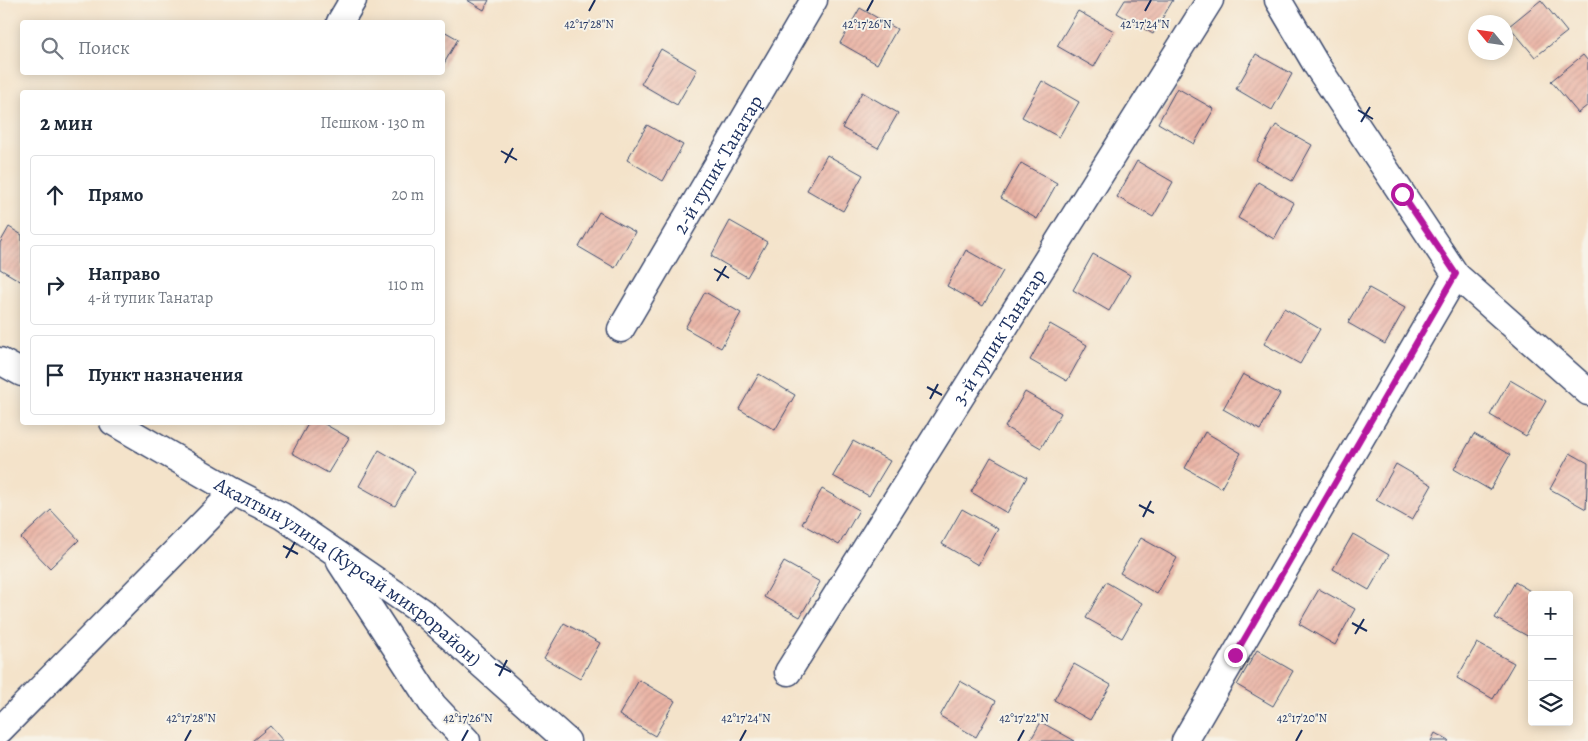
<!DOCTYPE html>
<html lang="ru">
<head>
<meta charset="utf-8">
<style>
	:root { --surface:#fff; --page:#f6f6f7; --text:#1f2937; --muted:#747a83; --line:#e0e1e3 }
	body { margin:0; font-family:Alegreya,serif; background:var(--page); color:var(--text) }
	.controls { position:absolute; right:15px; bottom:15px; display:grid; overflow:hidden; border-radius:5px; box-shadow:0 2px 12px #0003 }
	.controls button { width:45px; height:45px; display:grid; place-items:center; padding:0; border:0; border-bottom:1px solid var(--line); background:var(--surface); color:var(--text); font:25px sans-serif }
	.compass { position:absolute; left:1468px; top:15px; width:45px; height:45px; border-radius:50%; background:var(--surface); box-shadow:0 2px 12px #0003; rotate:299deg }
	.stop { position:absolute; width:15px; height:15px; margin:-11px; border:4px solid #b5179e; border-radius:50%; background:#fff }
	.stop.end { background:#b5179e; border-color:#fff; box-shadow:0 1px 5px #0008 }
	.list { margin:0; padding:0; list-style:none }
	h2 { display:flex; justify-content:space-between; align-items:center; height:65px; margin:0; padding:0 20px; font-size:21px }
	h2 small { font-size:16px; font-weight:400; color:var(--muted) }
	.list li { display:grid; grid-template-columns:32px 1fr auto; gap:15px; align-items:center; box-sizing:border-box; height:80px; margin:0 10px 10px; padding:0 10px; border:1px solid var(--line); border-radius:5px }
	.list b { display:block; font-size:19px; white-space:nowrap }
	.list p { margin:0; font-size:16px; white-space:nowrap; color:var(--muted) }
	.list em { font-size:16px; font-style:normal; color:var(--muted) }
	.icon { flex:none; width:28px; height:28px; fill:none; stroke:currentColor; stroke-width:2; stroke-linecap:round; stroke-linejoin:round }
	.map { position:relative; flex:none; width:1588px; height:741px; overflow:hidden }
	.search { position:absolute; background:var(--surface); box-shadow:0 2px 12px #0003; left:20px; top:20px; width:425px; height:55px; display:flex; align-items:center; gap:12px; box-sizing:border-box; padding:0 18px; border-radius:5px; color:var(--muted); font-size:19px }
	.panel { position:absolute; background:var(--surface); box-shadow:0 2px 12px #0003; left:20px; top:90px; width:425px; height:335px; border-radius:5px }
	.map>svg:first-child { display:block }
</style>
</head>
<body>
<div class="map">
<svg width="1588" height="741" viewBox="0 0 1588 741">
	<defs>
		<pattern id="building-hatch" width="6" height="6" patternUnits="userSpaceOnUse" patternTransform="scale(1.25)"><rect width="6" height="6" fill="#eab3a4"/><path d="M-1 1l2-2M0 6l6-6M5 7l2-2" fill="none" stroke="#c89a90"/></pattern>
	</defs>
	<rect width="100%" height="100%" fill="#f7f3e8"/>
	<filter id="ink" filterUnits="userSpaceOnUse"><feTurbulence type="fractalNoise" baseFrequency=".02" numOctaves="2"/><feDisplacementMap in="SourceGraphic" scale="10" xChannelSelector="R" yChannelSelector="G"/><feConvolveMatrix kernelMatrix="1 2 1 2 8 2 1 2 1" color-interpolation-filters="sRGB"/></filter>
	<filter id="wash" filterUnits="userSpaceOnUse"><feTurbulence type="fractalNoise" baseFrequency=".0096" numOctaves="4" result="noise"/><feDisplacementMap in="SourceGraphic" scale="20" xChannelSelector="R" yChannelSelector="G"/><feGaussianBlur stdDeviation="1.12" result="paint"/><feColorMatrix in="noise" values="0 0 0 0 0 0 0 0 0 0 0 0 0 0 0 0 0 1.4 0 .05"/><feComposite in="paint" operator="in"/></filter>
	<g filter="url(#wash)">
		<rect width="100%" height="100%" fill="#f4e3ca"/>
		<g id="blocks">
			<!-- building -->
			<path fill="url(#building-hatch)" d="M467,0h22l-5,10z
				M1125,0h48l-20,34 -36,-21z
				M1541,0l26,32 -32,25 -26,-31z
				M860,8l37,21 -20,35 -37,-21z
				M1078,11l36,20 -20,36 -37,-21z
				M442,30l16,9 -16,28z
				M661,49l36,21 -20,35 -36,-21z
				M1256,54l36,20 -20,36 -36,-21z
				M1583,55l5,6v44l-10,8 -27,-32z
				M1042,81l37,21 -20,35 -37,-20z
				M1177,88l37,21 -20,35 -36,-21z
				M862,92l36,21 -20,35 -36,-20z
				M647,125l36,20 -20,36 -36,-21z
				M1276,125l36,20 -20,36 -36,-21z
				M827,155l36,20 -20,36 -36,-21z
				M1137,161l36,21 -20,35 -36,-20z
				M1021,163l36,20 -20,36 -36,-21z
				M1258,182l36,21 -20,36 -36,-21z
				M599,212l36,20 -20,36 -36,-21z
				M730,221l37,21 -20,35 -36,-21z
				M9,227l13,8v47l-22,-13v-26z
				M966,250l37,21 -20,35 -36,-20z
				M1093,254l37,21 -21,36 -36,-21z
				M1369,288l36,20 -20,36 -37,-21z
				M705,292l36,21 -20,35 -36,-20z
				M1284,308l36,21 -20,35 -36,-20z
				M1050,324l37,21 -20,36 -37,-21z
				M759,374l36,21 -20,35 -36,-21z
				M1243,374l37,20 -20,36 -37,-21z
				M1510,380l36,21 -20,35 -36,-21z
				M1025,392l36,21 -20,35 -36,-21z
				M309,422h12l28,16 -21,35 -36,-20z
				M1205,432l36,21 -20,35 -36,-20z
				M1474,434l36,21 -20,35 -36,-21z
				M853,441l37,20 -21,35 -36,-20z
				M379,450l36,21 -20,35 -36,-20z
				M1570,453l18,10 -2,46 -36,-20z
				M991,457l36,20 -20,36 -36,-21z
				M1396,464l36,21 -20,35 -36,-20z
				M822,489l37,21 -20,35 -37,-21z
				M962,509l36,20 -20,36 -36,-21z
				M51,510l28,30 -29,28 -29,-30z
				M1353,534l36,21 -20,35 -36,-21z
				M1141,538l36,20 -20,36 -37,-21z
				M784,562l36,20 -20,35 -36,-20z
				M1106,582l36,21 -20,35 -36,-20z
				M1515,582l22,13h-5l-1,43 -36,-20z
				M1319,589l36,20 -20,36 -36,-21z
				M564,623l36,20 -20,36 -36,-21z
				M1477,643l37,20 -21,36 -36,-21z
				M1257,650l36,21 -20,35 -36,-21z
				M1074,664l37,21 -21,35 -36,-20z
				M639,680l36,21 -20,35 -36,-21z
				M960,681l36,20 -20,36 -36,-21z
				M1041,722l34,19h-45z
				M270,726l13,15h-31z
				M1435,733l14,8h-18z"/>
		</g>
	</g>
	<g filter="url(#ink)">
		<use href="#blocks" fill-opacity="0" stroke="#3c4a6e" stroke-width="1"/>
		<g fill="none" stroke-linecap="round" stroke-linejoin="round">
			<!-- street casing -->
			<g stroke="#3c4a6e" stroke-width="29">
				<g id="street">
					<path d="M1278,0l39,66 139,209 132,117"/>
					<path d="M340,22l13,-22"/>
					<path id="s1" d="M621,329l193,-329"/>
					<path d="M0,361l22,12"/>
					<path id="s2" d="M113,422l121,70 48,24 143,98 142,127"/>
					<path d="M340,562l93,143 34,36"/>
					<path id="s3" d="M788,672l422,-672"/>
					<path d="M0,730l234,-238"/>
					<path d="M1185,741l271,-466"/>
				</g>
			</g>
			<!-- street -->
			<use href="#street" stroke="#fff" stroke-width="26"/>
		</g>
	</g>
	<g fill="none" stroke-linecap="round" stroke-linejoin="round" filter="url(#ink)">
		<!-- route -->
		<path stroke="#b5179e" stroke-width="6" d="M1235,655l221,-381 -54,-80"/>
	</g>
	<!-- ticks -->
	<path fill="none" stroke="#1b2f5e" stroke-width="2" d="M589,11l6,-11M867,11l6,-11M1145,11l6,-11M1358,110l15,9M1361,122l9,-15M501,151l16,9M505,163l8,-15M714,269l15,9M717,281l9,-15M927,387l15,8M930,399l8,-15M1139,505l15,8M1143,517l8,-16M283,546l15,8M286,558l9,-16M1352,623l15,8M1355,634l9,-15M495,664l16,8M499,676l8,-16M185,741l6,-11M462,741l6,-11M740,741l6,-11M1018,741l6,-11M1296,741l6,-11"/>
	<g text-anchor="middle" stroke-width="4" stroke-linejoin="round" paint-order="stroke">
		<!-- street labels -->
		<g font-size="20" fill="#1b2f5e" stroke="#f7f3e8">
			<text dy="7" stroke="none"><textPath href="#s1" startOffset="191">2-й тупик Танатар</textPath></text>
			<text dy="7" stroke="none"><textPath href="#s3" startOffset="396">3-й тупик Танатар</textPath></text>
			<text dy="7" stroke="none"><textPath href="#s2" startOffset="279">Акалтын улица (Курсай микрорайон)</textPath></text>
		</g>
	</g>
	<g font-size="12" text-anchor="middle" fill="#1b2f5e" stroke="#f7f3e8" stroke-width="4" stroke-linejoin="round" paint-order="stroke">
		<text x="589" y="28">42°17'28"N</text>
		<text x="867" y="28">42°17'26"N</text>
		<text x="1145" y="28">42°17'24"N</text>
		<text x="191" y="722">42°17'28"N</text>
		<text x="468" y="722">42°17'26"N</text>
		<text x="746" y="722">42°17'24"N</text>
		<text x="1024" y="722">42°17'22"N</text>
		<text x="1302" y="722">42°17'20"N</text>
	</g>
</svg>
<div class="controls">
<button>+</button>
<button>−</button>
<button><svg class="icon" aria-label="layers" viewBox="0 0 24 24"><path d="M12 4l9 5-9 5-9-5zM3 14l9 5 9-5"/></svg></button>
</div>
<svg class="compass" viewBox="-18 -18 36 36"><path d="M0-13l5 13h-10z" fill="#e53935"/><path d="M0 13l5-13h-10z" fill="#747a83"/></svg>
<div class="stop" style="left:1402px;top:194px"></div>
<div class="stop end" style="left:1235px;top:655px"></div>
<div class="search"><svg class="icon" aria-label="search" viewBox="0 0 24 24"><circle cx="10" cy="10" r="6"/><path d="M15 15l6 6"/></svg>Поиск</div>
<section class="panel">
<h2>2 мин<small>Пешком · 130 m</small></h2>
<ul class="list">
<li><svg class="icon" aria-label="ahead" viewBox="0 0 24 24"><path d="M12 20V5M6 11l6-6 6 6"/></svg><div><b>Прямо</b></div><em>20 m</em></li>
<li><svg class="icon" aria-label="right" viewBox="0 0 24 24"><path d="M7 20v-9h11M14 6l5 5-5 5"/></svg><div><b>Направо</b><p>4-й тупик Танатар</p></div><em>110 m</em></li>
<li><svg class="icon" aria-label="arrive" viewBox="0 0 24 24"><path d="M6 21V4h12l-3 4 3 4H6"/></svg><div><b>Пункт назначения</b></div></li>
</ul>
</section>
</div>
</body>
</html>
